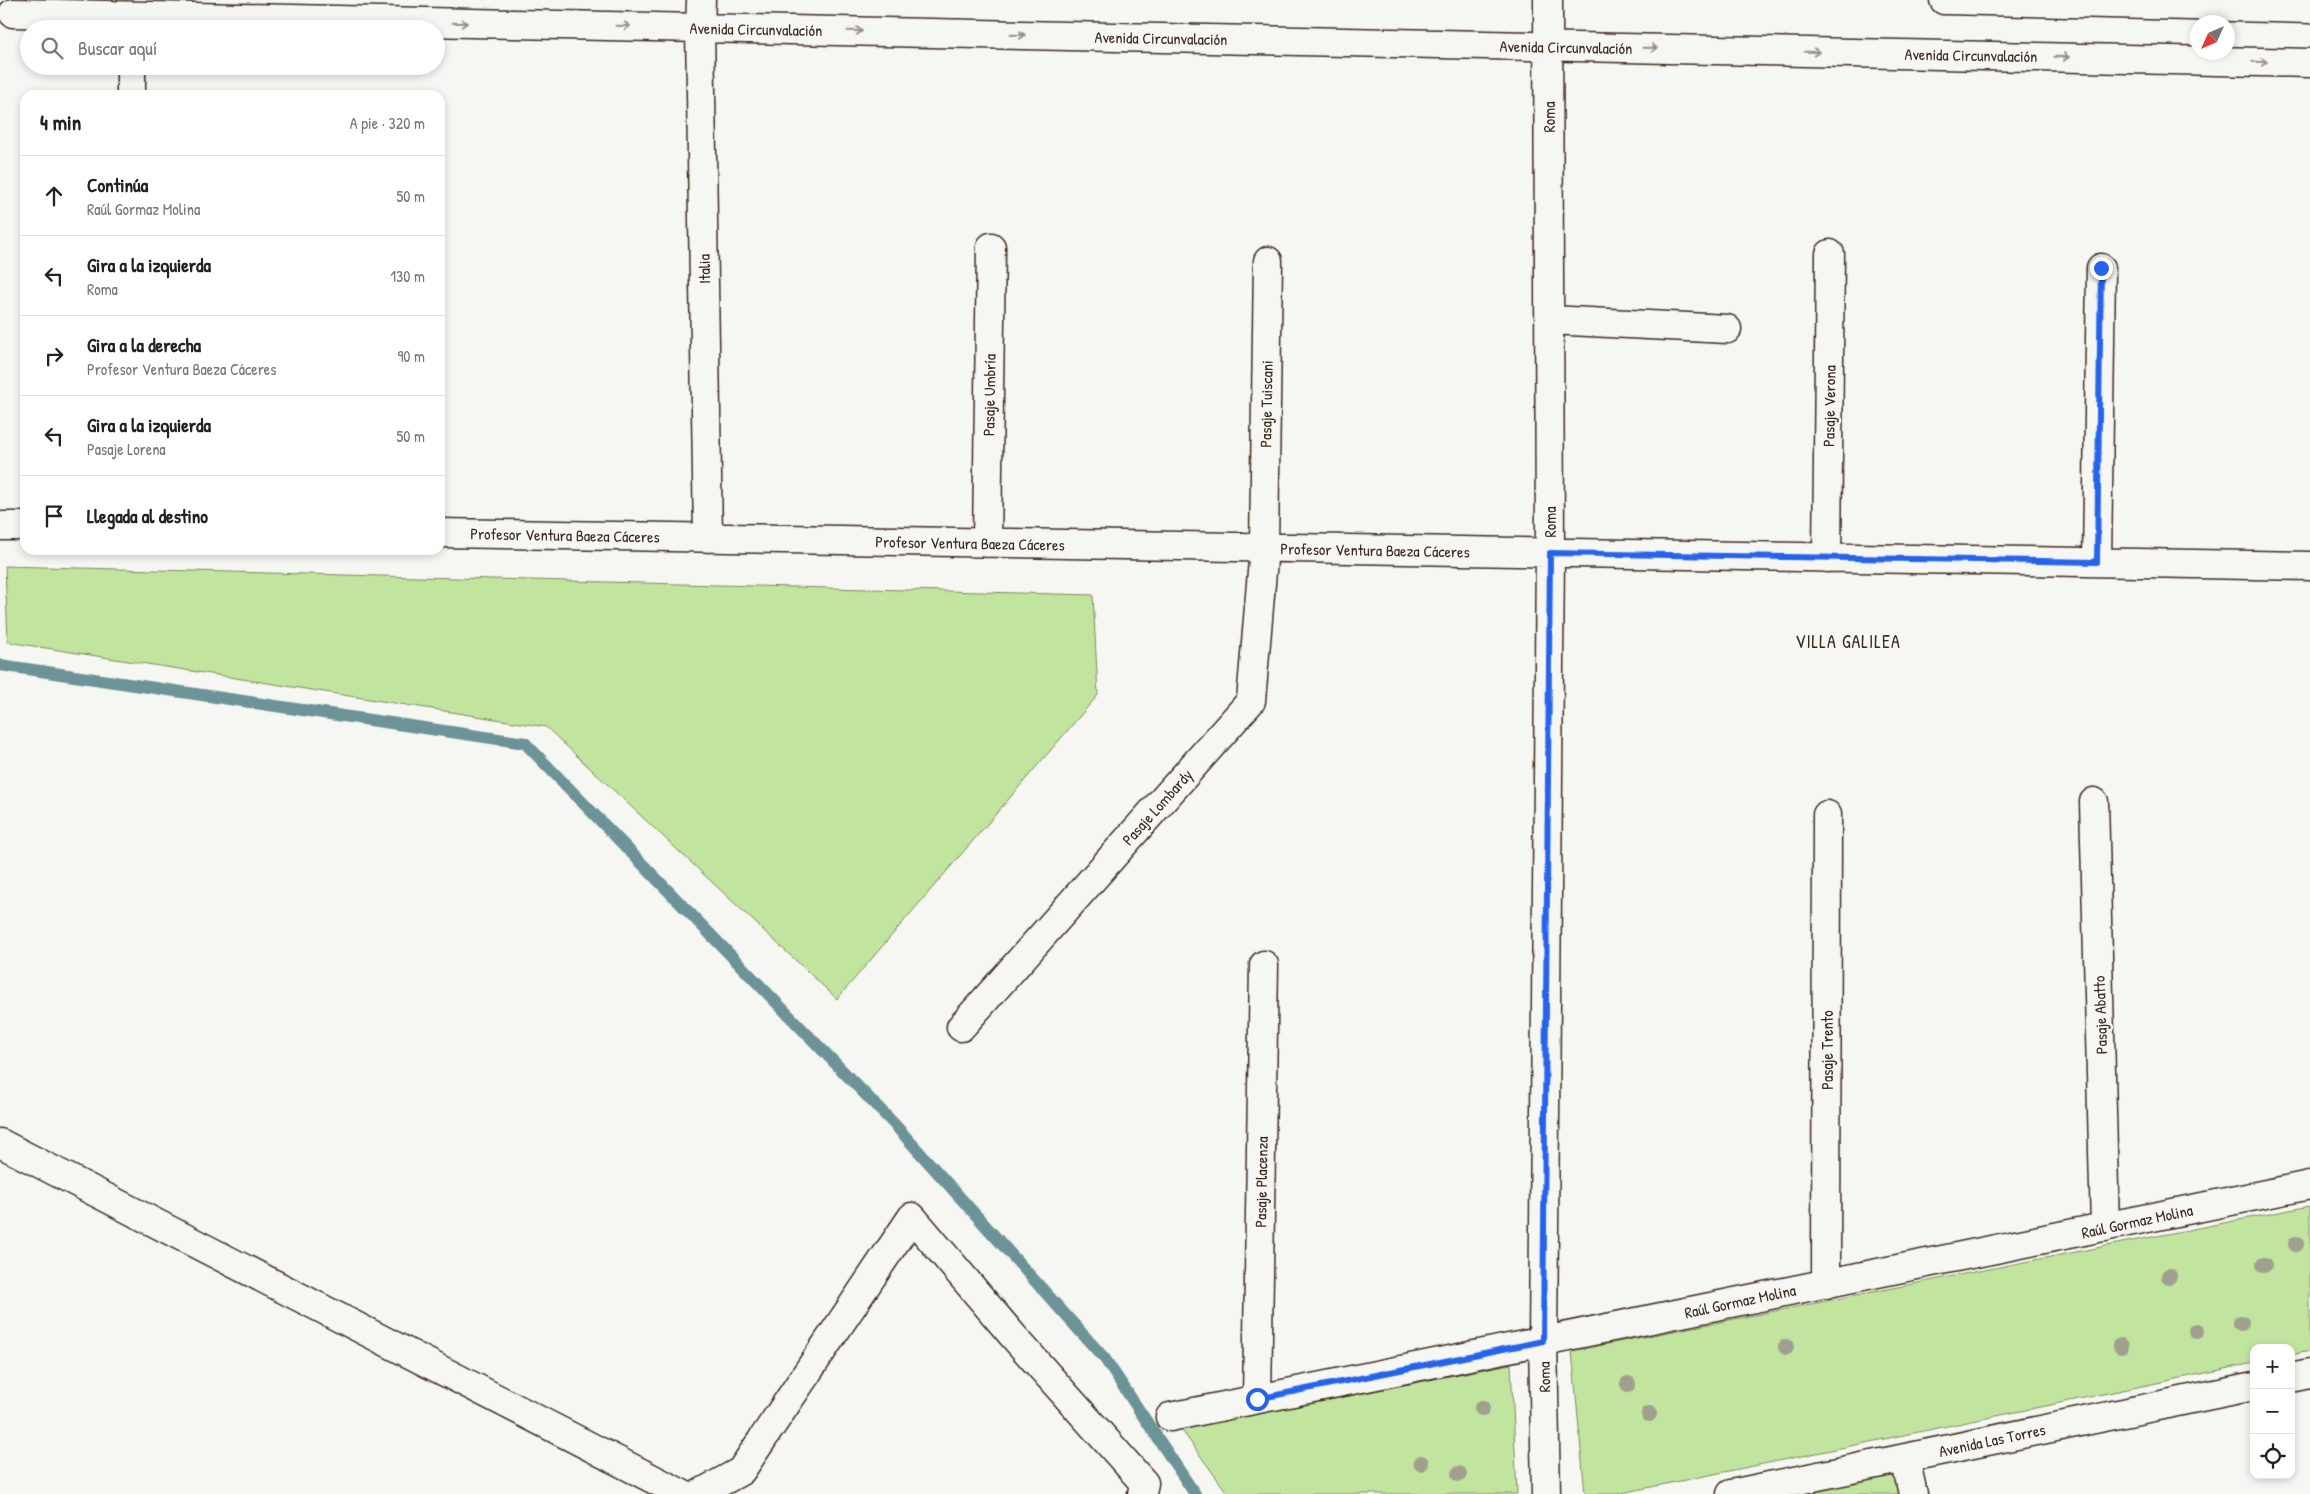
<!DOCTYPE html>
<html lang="es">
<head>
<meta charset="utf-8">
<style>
	:root { --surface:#fff; --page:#f2f2f2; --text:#222; --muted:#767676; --line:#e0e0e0 }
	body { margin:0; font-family:"Patrick Hand",sans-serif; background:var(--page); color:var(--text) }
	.controls { position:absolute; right:15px; bottom:15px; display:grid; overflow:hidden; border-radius:10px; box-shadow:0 2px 8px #0003 }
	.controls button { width:45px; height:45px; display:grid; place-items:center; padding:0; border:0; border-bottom:1px solid var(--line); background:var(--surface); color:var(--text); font:25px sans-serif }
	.compass { position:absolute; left:2190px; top:15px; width:45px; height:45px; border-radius:50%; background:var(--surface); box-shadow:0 2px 8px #0003; rotate:225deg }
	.stop { position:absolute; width:15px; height:15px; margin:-11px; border:4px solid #2563eb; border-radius:50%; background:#fff }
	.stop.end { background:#2563eb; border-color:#fff; box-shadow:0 1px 5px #0008 }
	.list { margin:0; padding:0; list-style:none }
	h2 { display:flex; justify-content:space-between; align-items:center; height:65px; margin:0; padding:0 20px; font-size:21px }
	h2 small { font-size:16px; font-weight:400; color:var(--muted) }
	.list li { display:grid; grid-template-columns:32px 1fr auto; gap:15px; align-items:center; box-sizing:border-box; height:80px; padding:0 20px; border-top:1px solid var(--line) }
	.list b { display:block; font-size:19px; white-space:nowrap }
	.list p { margin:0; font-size:16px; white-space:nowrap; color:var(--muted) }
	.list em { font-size:16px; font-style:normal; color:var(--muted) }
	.icon { flex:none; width:28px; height:28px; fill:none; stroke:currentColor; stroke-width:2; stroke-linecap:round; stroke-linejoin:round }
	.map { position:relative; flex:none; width:2310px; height:1494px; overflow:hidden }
	.search { position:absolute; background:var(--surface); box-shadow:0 2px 8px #0003; left:20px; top:20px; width:425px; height:55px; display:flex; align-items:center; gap:12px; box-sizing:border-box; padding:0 18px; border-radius:28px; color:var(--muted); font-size:19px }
	.panel { position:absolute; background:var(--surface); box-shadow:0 2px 8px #0003; left:20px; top:90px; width:425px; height:465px; border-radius:15px }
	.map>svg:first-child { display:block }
</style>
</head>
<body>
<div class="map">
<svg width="2310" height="1494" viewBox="0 0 2310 1494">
	<rect width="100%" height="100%" fill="#f6f6f2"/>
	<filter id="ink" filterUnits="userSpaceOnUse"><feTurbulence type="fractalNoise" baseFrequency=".02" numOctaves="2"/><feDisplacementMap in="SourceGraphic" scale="10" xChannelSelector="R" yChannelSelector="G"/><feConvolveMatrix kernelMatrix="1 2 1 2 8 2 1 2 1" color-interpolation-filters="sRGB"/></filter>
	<g filter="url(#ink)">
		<!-- green -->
		<path fill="#c1e59f" stroke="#7e885e" d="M5,566l1088,29 5,100 -261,304 -291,-272 -538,-85z
			M2310,1206v145l-19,4v-7h-37v15l-637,131h-32l-13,-143z
			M1511,1364l6,130h-289l-47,-65z
			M1898,1472l5,22h-111z"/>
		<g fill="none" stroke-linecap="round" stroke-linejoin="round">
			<!-- stream -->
			<path stroke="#6c9498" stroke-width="12" d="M0,665l525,78 370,382 210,234 90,135"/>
			<!-- minor casing -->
			<g stroke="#3b2a1e" stroke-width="31">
				<path id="minor" d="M701,0l-1,28 8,510
					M1944,0l366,9
					M13,13l2297,50
					M131,95v-29
					M1550,320l177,9
					M0,526h25
					M440,533l1870,33
					M987,543l4,-296
					M1827,558l3,-304
					M2097,562l4,-294
					M2094,802l11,425
					M961,1027l290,-326 13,-153 4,-287
					M0,1143l682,351
					M1826,1284l1,-469
					M2291,1378l19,-4
					M1257,1399l7,-434
					M1170,1417l1140,-232
					M1905,1458l8,36
					M699,1494l42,-23 171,-254 102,120 130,146 -2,11
					M1546,1494l-3,-153 7,-788 -2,-553
					M1731,1494l523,-108"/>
			</g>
			<!-- minor -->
			<use href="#minor" stroke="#f6f6f2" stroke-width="28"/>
		</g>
		<!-- trees -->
		<g fill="#a1a08f">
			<circle cx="2296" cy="1244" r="8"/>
			<circle cx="2264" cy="1265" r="8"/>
			<circle cx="2169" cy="1276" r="8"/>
			<circle cx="2241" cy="1323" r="8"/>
			<circle cx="2196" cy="1331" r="8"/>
			<circle cx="2121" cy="1346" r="8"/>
			<circle cx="1786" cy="1347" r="8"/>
			<circle cx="1628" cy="1384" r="8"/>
			<circle cx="1482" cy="1408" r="8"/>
			<circle cx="1649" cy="1414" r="8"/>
			<circle cx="1421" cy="1463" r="8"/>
			<circle cx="1459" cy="1474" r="8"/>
		</g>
		<!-- one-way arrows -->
		<defs><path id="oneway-shaft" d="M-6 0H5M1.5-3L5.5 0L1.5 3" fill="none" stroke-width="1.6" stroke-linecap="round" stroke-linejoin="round" transform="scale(1.25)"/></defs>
		<g stroke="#989088">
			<use href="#oneway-shaft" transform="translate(460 23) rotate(1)"/>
			<use href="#oneway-shaft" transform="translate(623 26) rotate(1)"/>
			<use href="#oneway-shaft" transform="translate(855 31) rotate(1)"/>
			<use href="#oneway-shaft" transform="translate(1018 35) rotate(1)"/>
			<use href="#oneway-shaft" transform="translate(1650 48) rotate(1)"/>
			<use href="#oneway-shaft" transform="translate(1812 52) rotate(1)"/>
			<use href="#oneway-shaft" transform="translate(2062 57) rotate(1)"/>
			<use href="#oneway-shaft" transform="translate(2260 62) rotate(1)"/>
		</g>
	</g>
	<g fill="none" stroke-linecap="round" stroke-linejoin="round" filter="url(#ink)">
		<!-- route -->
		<path stroke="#2563eb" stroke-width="6" d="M1257,1399l286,-58 7,-788 547,9 4,-294"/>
	</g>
	<g text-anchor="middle" stroke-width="5" stroke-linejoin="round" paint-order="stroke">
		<!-- street labels -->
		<g font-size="16" fill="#3b2a1e" stroke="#f6f6f2">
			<text transform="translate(756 29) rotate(1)" y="6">Avenida Circunvalación</text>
			<text transform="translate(1161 38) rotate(1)" y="6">Avenida Circunvalación</text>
			<text transform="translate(1566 47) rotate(1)" y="6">Avenida Circunvalación</text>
			<text transform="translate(1971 55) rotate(1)" y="6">Avenida Circunvalación</text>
			<text transform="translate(1549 117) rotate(-90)" y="6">Roma</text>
			<text transform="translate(704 269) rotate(-91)" y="6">Italia</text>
			<text transform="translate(989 395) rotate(-89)" y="6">Pasaje Umbría</text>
			<text transform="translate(1266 404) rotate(-89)" y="6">Pasaje Tuiscani</text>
			<text transform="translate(1829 406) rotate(-89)" y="6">Pasaje Verona</text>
			<text transform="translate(1550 522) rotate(-90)" y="6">Roma</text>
			<text transform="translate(565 535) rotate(1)" y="6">Profesor Ventura Baeza Cáceres</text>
			<text transform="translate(970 543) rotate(1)" y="6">Profesor Ventura Baeza Cáceres</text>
			<text transform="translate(1375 550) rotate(1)" y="6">Profesor Ventura Baeza Cáceres</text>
			<text transform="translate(1157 807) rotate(-48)" y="6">Pasaje Lombardy</text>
			<text transform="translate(2100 1015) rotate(-92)" y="6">Pasaje Abatto</text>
			<text transform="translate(1827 1050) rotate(-90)" y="6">Pasaje Trento</text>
			<text transform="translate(1261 1182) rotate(-89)" y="6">Pasaje Placenza</text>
			<text transform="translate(2137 1221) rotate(-12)" y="6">Raúl Gormaz Molina</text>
			<text transform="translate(1740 1301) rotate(-12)" y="6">Raúl Gormaz Molina</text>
			<text transform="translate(1544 1377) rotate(-91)" y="6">Roma</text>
			<text transform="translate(1992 1440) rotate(-12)" y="6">Avenida Las Torres</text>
		</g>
		<!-- neighbourhood labels -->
		<g font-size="18" letter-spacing="1" fill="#3b2a1e" stroke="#f6f6f2">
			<text x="1848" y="648">VILLA GALILEA</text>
		</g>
	</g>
</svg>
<div class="controls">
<button>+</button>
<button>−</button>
<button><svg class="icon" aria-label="locate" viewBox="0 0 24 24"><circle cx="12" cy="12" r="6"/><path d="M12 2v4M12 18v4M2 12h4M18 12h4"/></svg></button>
</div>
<svg class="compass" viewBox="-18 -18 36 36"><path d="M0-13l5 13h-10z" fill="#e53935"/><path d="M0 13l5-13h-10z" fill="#767676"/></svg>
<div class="stop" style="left:1257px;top:1399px"></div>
<div class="stop end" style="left:2101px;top:268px"></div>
<div class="search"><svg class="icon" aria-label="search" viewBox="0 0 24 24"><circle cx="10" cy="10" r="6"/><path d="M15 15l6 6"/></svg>Buscar aquí</div>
<section class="panel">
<h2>4 min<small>A pie · 320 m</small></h2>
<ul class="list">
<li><svg class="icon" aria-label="ahead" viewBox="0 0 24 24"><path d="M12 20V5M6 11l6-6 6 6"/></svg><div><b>Continúa</b><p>Raúl Gormaz Molina</p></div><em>50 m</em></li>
<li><svg class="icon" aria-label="left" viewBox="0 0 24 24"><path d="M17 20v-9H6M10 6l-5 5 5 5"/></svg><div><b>Gira a la izquierda</b><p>Roma</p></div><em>130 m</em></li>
<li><svg class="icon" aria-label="right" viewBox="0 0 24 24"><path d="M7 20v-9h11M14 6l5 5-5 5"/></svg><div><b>Gira a la derecha</b><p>Profesor Ventura Baeza Cáceres</p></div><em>90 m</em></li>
<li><svg class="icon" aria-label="left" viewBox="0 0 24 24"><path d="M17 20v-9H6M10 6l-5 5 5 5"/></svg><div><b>Gira a la izquierda</b><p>Pasaje Lorena</p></div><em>50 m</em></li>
<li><svg class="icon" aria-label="arrive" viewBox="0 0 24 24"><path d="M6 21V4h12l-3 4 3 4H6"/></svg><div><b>Llegada al destino</b></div></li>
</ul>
</section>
</div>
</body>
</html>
